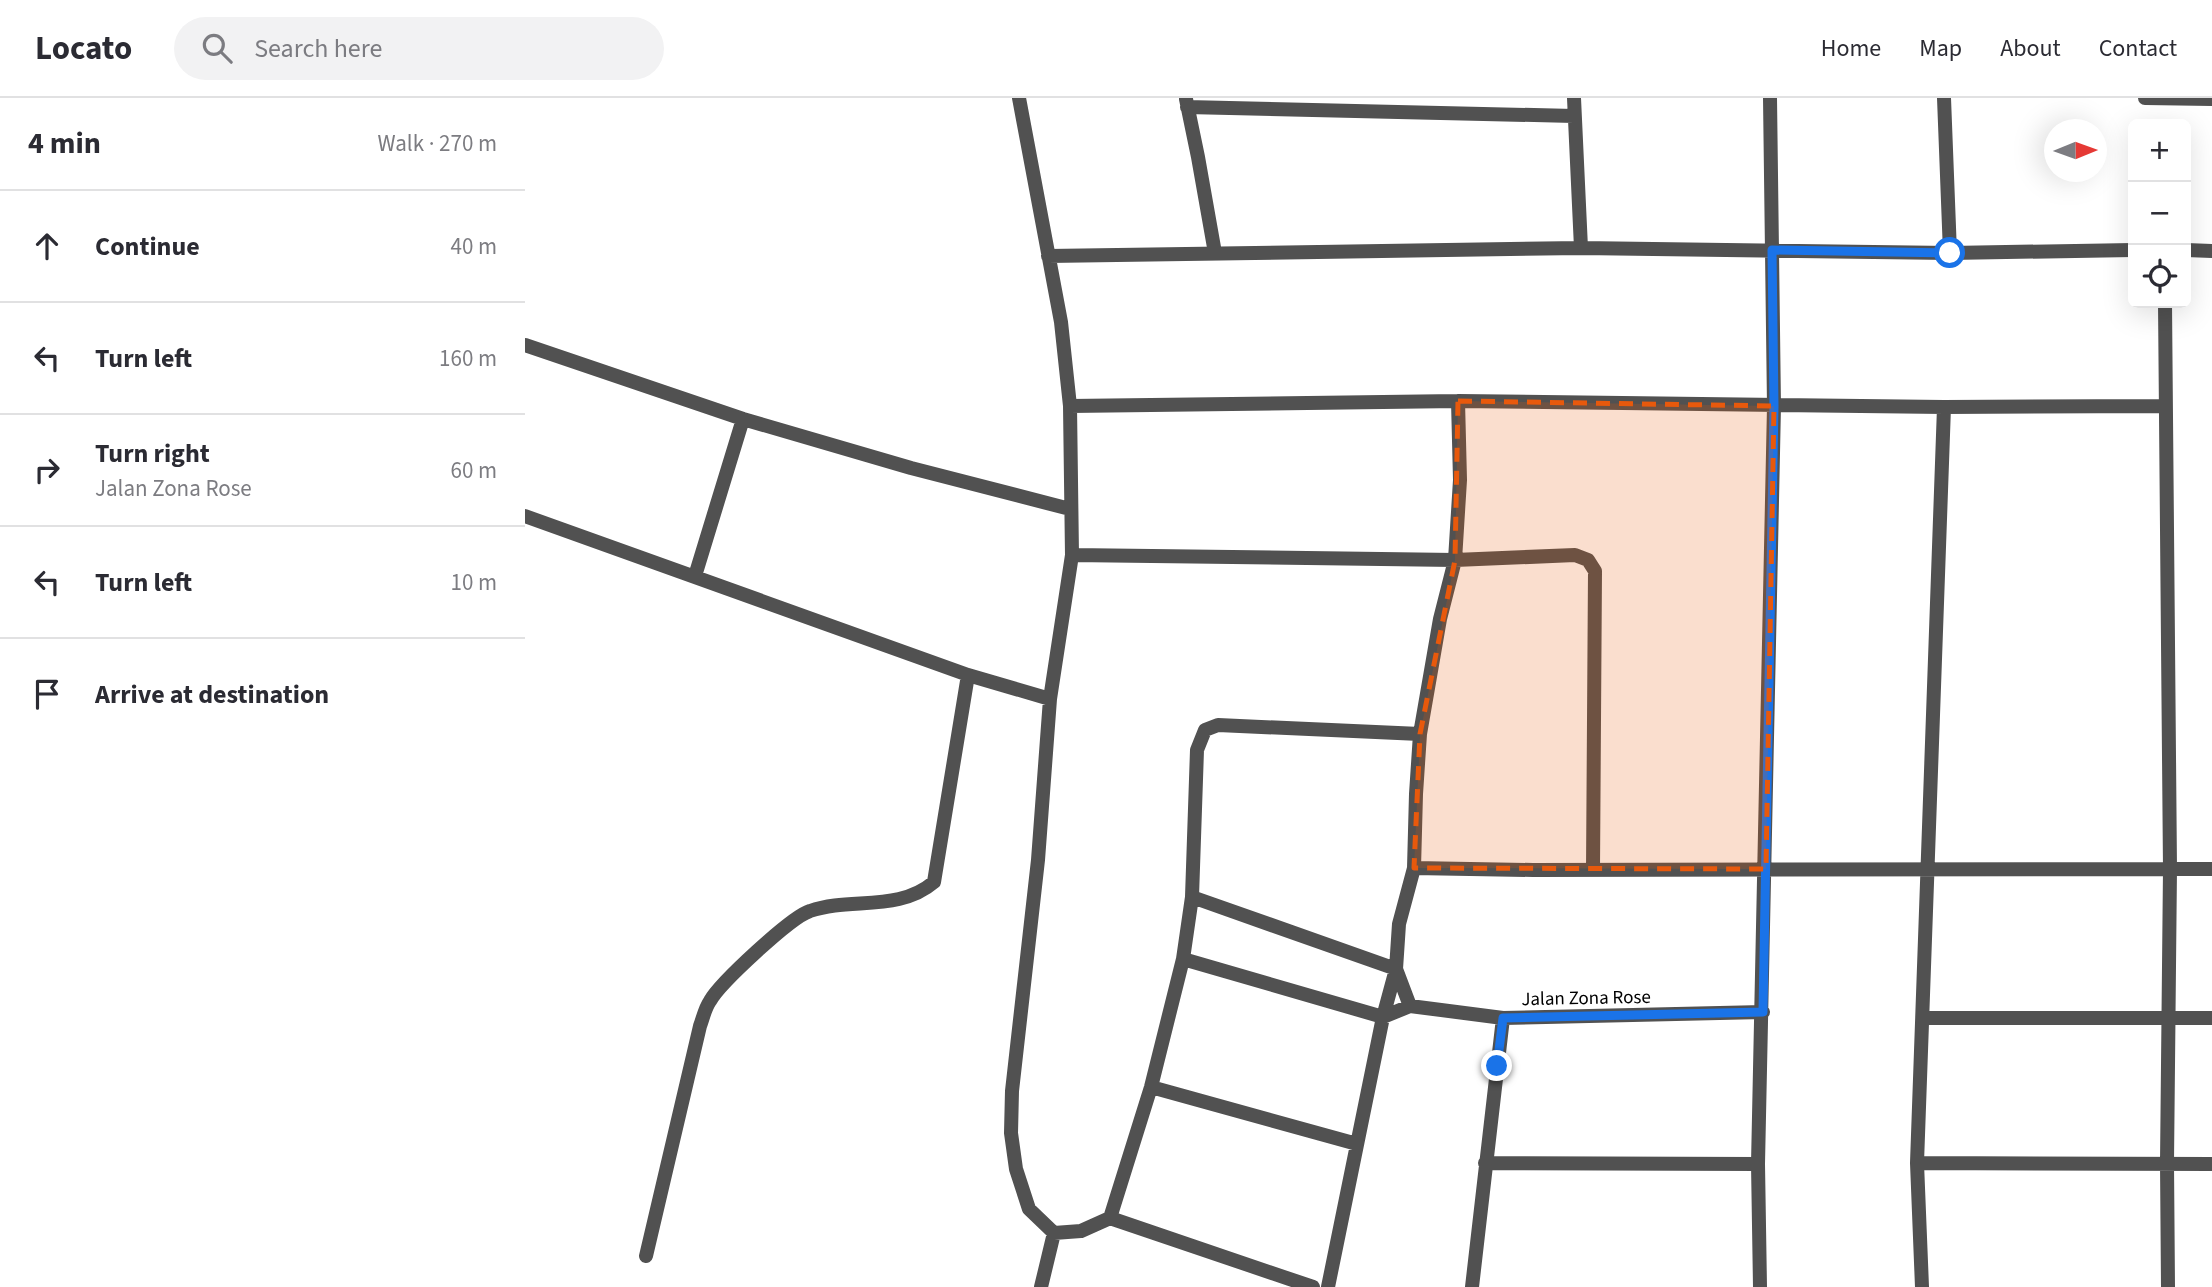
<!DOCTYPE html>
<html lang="en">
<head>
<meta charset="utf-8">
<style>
	:root { --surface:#fff; --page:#f2f2f3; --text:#2b2b33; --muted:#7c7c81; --line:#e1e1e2 }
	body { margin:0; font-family:"Source Sans 3",sans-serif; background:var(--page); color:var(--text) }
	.controls { position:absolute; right:21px; top:21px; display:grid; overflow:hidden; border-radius:10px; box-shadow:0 7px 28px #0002 }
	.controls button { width:63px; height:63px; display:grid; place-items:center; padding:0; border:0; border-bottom:2px solid var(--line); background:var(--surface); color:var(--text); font:35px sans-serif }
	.compass { position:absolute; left:1519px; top:21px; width:63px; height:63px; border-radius:50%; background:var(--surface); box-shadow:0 7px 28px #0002; rotate:89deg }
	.stop { position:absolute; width:21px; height:21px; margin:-16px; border:5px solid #1a73e8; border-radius:50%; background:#fff }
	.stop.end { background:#1a73e8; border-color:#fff; box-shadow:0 2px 7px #0008 }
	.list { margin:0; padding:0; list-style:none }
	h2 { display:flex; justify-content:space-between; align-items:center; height:91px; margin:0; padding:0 28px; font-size:30px }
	h2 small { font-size:23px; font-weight:400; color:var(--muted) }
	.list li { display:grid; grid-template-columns:46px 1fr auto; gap:21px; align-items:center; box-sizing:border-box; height:112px; padding:0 28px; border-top:2px solid var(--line) }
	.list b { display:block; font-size:26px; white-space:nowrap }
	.list p { margin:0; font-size:23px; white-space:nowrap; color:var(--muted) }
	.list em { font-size:23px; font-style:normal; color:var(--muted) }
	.icon { flex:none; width:38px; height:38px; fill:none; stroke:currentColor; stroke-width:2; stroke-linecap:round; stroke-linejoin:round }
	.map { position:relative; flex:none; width:1687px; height:1189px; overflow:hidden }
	header { display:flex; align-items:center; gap:42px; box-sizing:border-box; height:98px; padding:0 35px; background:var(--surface); border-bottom:2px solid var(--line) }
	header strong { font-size:33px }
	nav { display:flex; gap:38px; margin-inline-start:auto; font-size:24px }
	.search { width:490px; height:63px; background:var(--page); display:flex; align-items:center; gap:18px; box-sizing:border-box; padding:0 24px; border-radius:38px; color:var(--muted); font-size:26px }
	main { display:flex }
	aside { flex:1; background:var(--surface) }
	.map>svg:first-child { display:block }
</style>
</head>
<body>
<header>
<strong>Locato</strong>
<div class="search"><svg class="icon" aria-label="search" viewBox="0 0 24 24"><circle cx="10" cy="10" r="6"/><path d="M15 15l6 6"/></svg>Search here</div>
<nav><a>Home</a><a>Map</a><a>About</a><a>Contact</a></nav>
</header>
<main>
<aside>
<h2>4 min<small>Walk · 270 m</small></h2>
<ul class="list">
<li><svg class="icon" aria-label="ahead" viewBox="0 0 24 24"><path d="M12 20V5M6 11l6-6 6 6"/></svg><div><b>Continue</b></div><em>40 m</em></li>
<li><svg class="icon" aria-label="left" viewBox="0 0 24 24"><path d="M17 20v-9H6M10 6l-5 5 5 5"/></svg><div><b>Turn left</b></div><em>160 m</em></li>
<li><svg class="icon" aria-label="right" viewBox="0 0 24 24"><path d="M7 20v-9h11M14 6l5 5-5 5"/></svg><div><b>Turn right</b><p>Jalan Zona Rose</p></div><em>60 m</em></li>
<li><svg class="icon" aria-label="left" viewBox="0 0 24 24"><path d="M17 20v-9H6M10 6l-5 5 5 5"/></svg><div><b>Turn left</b></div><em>10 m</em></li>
<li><svg class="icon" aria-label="arrive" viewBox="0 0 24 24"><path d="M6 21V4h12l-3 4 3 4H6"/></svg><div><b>Arrive at destination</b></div></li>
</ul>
</aside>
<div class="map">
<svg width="1687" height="1189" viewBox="0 0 1687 1189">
	<rect width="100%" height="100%" fill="#fff"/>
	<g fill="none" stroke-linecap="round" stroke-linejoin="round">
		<!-- street -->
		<path stroke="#515151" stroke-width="14" d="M494,0l42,224 9,84 2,149 -22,144 -12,161 -26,231 -1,42 5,36 13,40 25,24
			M1049,0l7,150
			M1419,0l6,155
			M1620,0l67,1
			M661,1l12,58 17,96
			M662,9l387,9
			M1661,152l26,1
			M523,158l533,-8 369,5 183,-3
			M1640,205l5,566h42
			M0,247l218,74 168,49 159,41
			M545,308l388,-5 486,6 220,-1
			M0,418l443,159 82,24
			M547,457l383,5 120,-5 13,5 7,11 -2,299
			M170,478l48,-157
			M889,770l2,-74 4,-60 20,-115 15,-59 5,-80 -2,-79
			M667,799l204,72 14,37
			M658,861l200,58
			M858,919l27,-11 93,12 260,-6
			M1398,920h289
			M626,989l206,57
			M960,1065l273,1
			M1392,1065l295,1
			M585,1120l203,69
			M121,1158l54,-230c3,-8 5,-18 10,-25 10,-18 81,-84 100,-90 41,-14 89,1 124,-29l34,-207
			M516,1189l13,-54 27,-2 29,-13 41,-131 32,-128 9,-62 5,-147 8,-20 13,-5 202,9
			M803,1189l55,-270 13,-48 3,-45 15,-56 119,2 637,-1 -3,294 1,124
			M947,1189l31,-269
			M1235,1189l-2,-123 16,-758 -4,-308
			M1397,1189l-5,-124 27,-756"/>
	</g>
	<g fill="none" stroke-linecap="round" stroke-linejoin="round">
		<!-- route -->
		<path stroke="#1a73e8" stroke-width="9" d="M972,968l6,-48 260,-6 11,-606 -2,-156 178,3"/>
	</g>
	<!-- marked area -->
	<path fill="#e8590c" fill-opacity="0.2" stroke="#e8590c" stroke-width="5" stroke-dasharray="14 9" stroke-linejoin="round" d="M933,303l316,5 -8,463 -352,-1 6,-134 35,-174z"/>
	<g text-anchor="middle" stroke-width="5" stroke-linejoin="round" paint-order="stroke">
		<!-- street labels -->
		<g font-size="19" fill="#000" stroke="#fff">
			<text transform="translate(1061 899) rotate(-1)" y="7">Jalan Zona Rose</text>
		</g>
	</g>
</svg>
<div class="controls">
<button>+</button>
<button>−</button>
<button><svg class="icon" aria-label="locate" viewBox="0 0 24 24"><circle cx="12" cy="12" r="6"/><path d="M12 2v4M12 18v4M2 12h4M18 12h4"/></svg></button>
</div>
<svg class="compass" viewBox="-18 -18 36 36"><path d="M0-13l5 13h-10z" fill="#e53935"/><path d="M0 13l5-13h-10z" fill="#7c7c81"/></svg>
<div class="stop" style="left:1425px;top:155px"></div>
<div class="stop end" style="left:972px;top:968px"></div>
</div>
</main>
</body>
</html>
